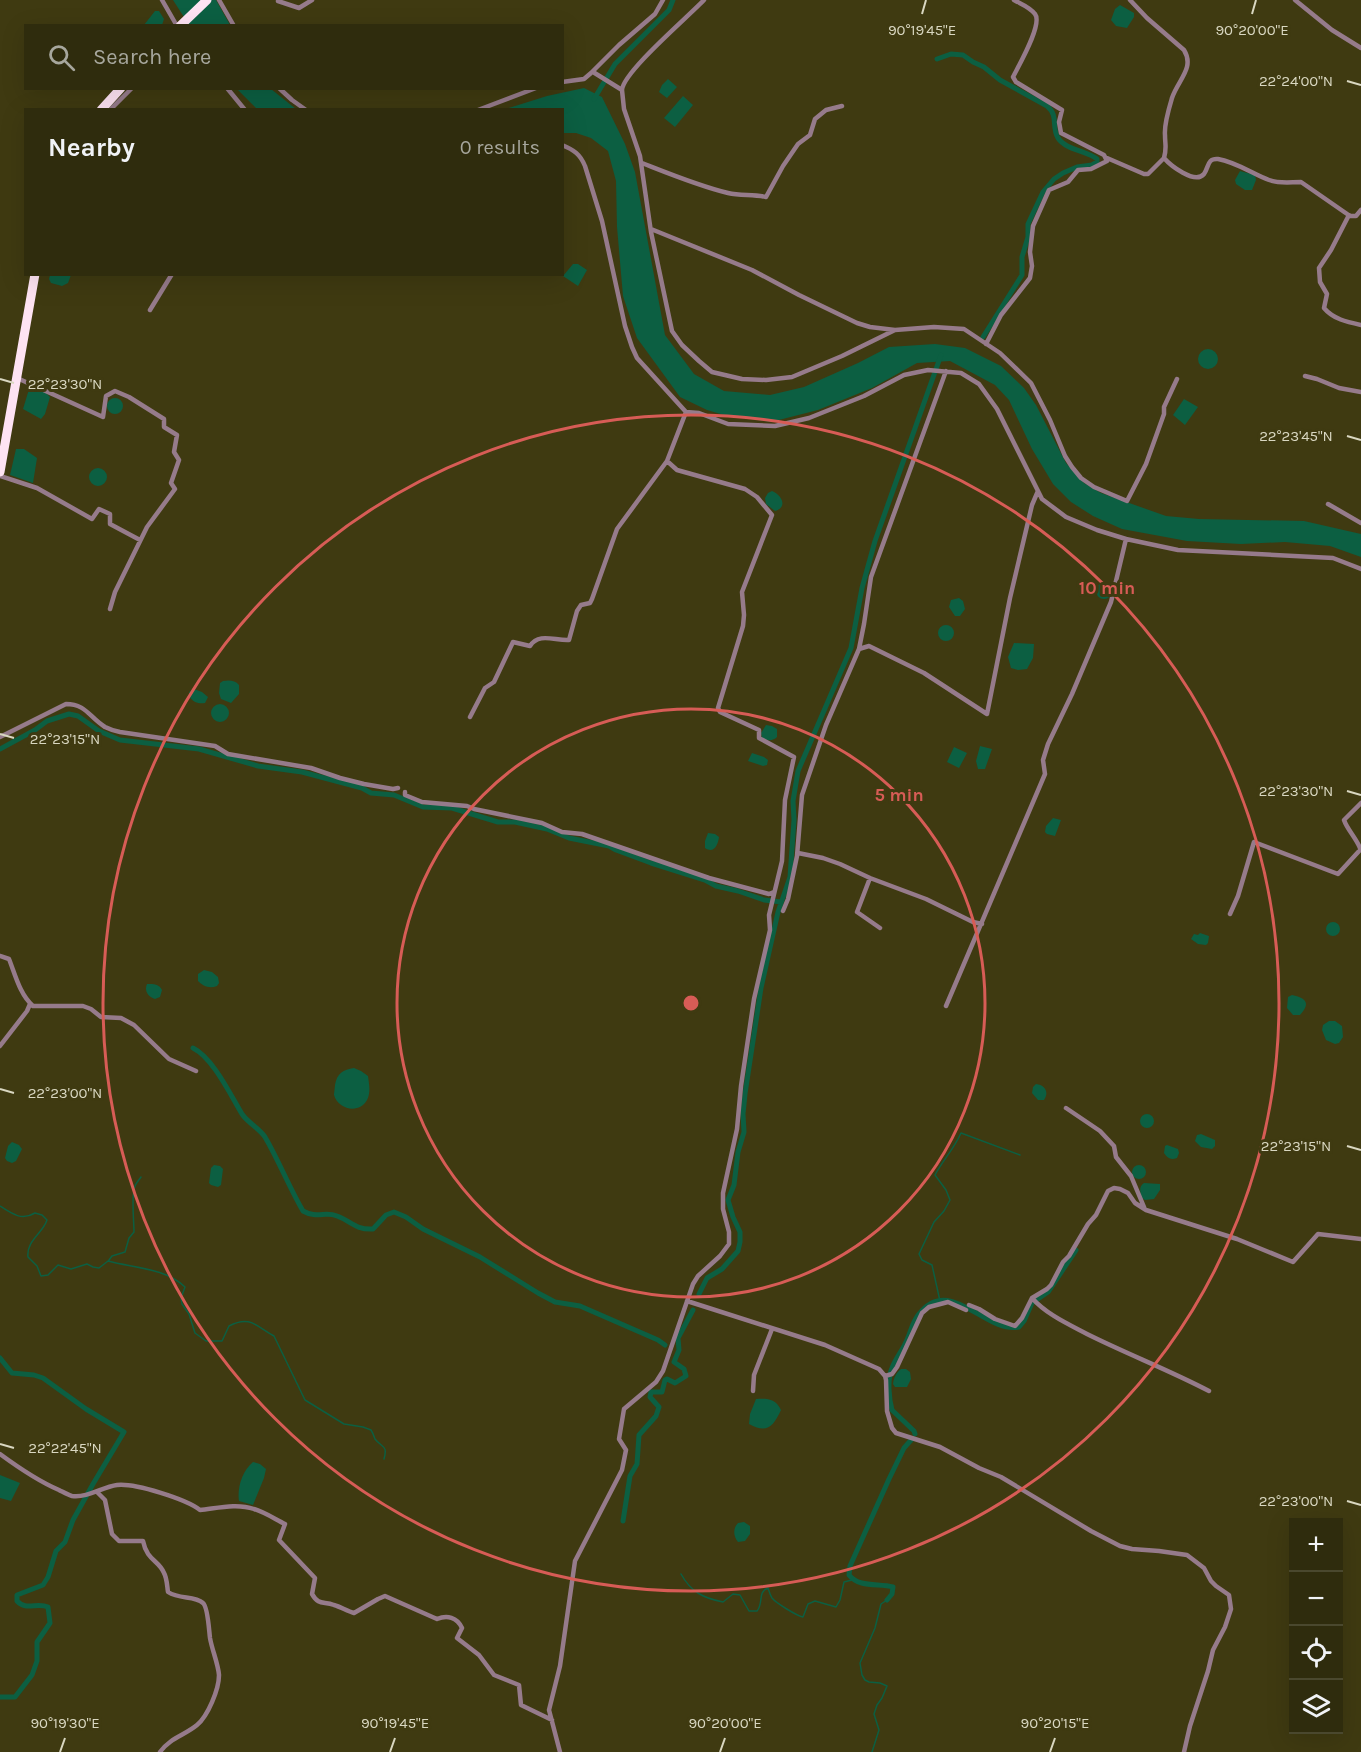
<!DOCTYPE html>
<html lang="en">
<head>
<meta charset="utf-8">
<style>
	:root { --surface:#2f2c0d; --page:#3b381b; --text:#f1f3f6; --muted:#a7a79d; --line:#4a482e }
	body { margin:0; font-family:Karla,sans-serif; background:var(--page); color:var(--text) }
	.controls { position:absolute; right:18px; bottom:18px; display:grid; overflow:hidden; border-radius:0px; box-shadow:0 6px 24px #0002 }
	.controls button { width:54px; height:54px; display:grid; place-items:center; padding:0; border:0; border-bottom:2px solid var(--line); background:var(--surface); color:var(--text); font:30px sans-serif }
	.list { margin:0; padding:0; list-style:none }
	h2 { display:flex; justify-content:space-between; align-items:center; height:78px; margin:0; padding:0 24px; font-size:26px }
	h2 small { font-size:20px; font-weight:400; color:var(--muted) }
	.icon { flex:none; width:33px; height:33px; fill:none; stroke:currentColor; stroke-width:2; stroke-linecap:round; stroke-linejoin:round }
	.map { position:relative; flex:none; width:1361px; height:1752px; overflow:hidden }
	.search { position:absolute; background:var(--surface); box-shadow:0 6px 24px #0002; left:24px; top:24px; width:540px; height:66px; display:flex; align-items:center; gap:15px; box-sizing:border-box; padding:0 21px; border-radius:0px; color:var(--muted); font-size:22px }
	.panel { position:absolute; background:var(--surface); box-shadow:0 6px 24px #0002; left:24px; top:108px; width:540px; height:168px; border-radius:0px }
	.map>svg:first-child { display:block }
</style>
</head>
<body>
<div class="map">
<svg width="1361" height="1752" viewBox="0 0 1361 1752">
	<rect width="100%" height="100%" fill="#3f3a11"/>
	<!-- water -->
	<path fill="#0c5f42" d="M173,0h43l14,25h-41z
		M1120,5l14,8v4l-7,11 -11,-2 -5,-6 4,-11z
		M155,11h4l5,8 -2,6h-18z
		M668,79l9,8 -10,11 -8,-6 3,-7z
		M584,88l18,9 23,47 10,28 30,163 29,39 30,17 46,4 34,-8 54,-24 31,-16 46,-3 30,4 36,18 23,22 12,17 30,58 18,20 17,10 65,23 33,3 105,2 57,13v23l-31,-11 -45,-4 -44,2 -54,-3 -65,-12 -29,-13 -22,-14 -18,-18 -21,-35 -23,-49 -14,-15 -45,-24 -33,2 -45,25 -54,22 -47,12 -47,-7 -17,-5 -27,-13 -43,-59 -14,-42 -6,-69 -1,-46 -8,-30 -17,-13 -15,-5h-13l-1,-23h-60l45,-14z
		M237,89h34l25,20h-39z
		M683,96l10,9 -18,22 -11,-9z
		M1240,171l15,4 1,5 -4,10h-7l-9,-6 -1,-4z
		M573,264h5l9,6 -9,16 -15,-10z
		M50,275v-1l21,1 -3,8 -6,3 -11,-3 -2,-4z
		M1198 359a10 10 0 1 1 20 0a10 10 0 1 1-20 0Z
		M30,386l14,5 6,6 -5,17 -4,5 -18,-10z
		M107 406a8 8 0 1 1 16 0a8 8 0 1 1-16 0Z
		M1184,399l14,8 -13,18 -12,-10z
		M16,449h8l13,9 -4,25 -23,-8z
		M89 477a9 9 0 1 1 18 0a9 9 0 1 1-18 0Z
		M772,491c10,4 16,16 3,20l-9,-7 -1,-6 3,-5z
		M1096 591a8 8 0 1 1 16 0a8 8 0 1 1-16 0Z
		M959,598l4,3 2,8 -5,7h-5l-6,-9 2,-7z
		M938 633a8 8 0 1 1 16 0a8 8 0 1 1-16 0Z
		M1014,643l20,1 -1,14 -6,11 -9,1 -7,-2 -3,-11z
		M223,681c6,-1 12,-1 16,4v9l-8,9 -10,-4 -2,-6 1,-10z
		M194,689l8,3 6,5 -3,6c-8,1 -12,-1 -16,-7v-4z
		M211 713a9 9 0 1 1 18 0a9 9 0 1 1-18 0Z
		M766,725l6,1 5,3v8c-4,4 -9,4 -15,1l-1,-5z
		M980,746l12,3 -7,20h-7l-2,-8z
		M954,747l13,6 -8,15 -12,-6z
		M752,753l12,4 4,3 -1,5 -4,1 -15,-5z
		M1053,818l8,2 -6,16 -8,-2 -2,-2 1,-6z
		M708,833l7,1 4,3c-1,8 -5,17 -14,11v-7z
		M1326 929a7 7 0 1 1 14 0a7 7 0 1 1-14 0Z
		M1200,933l9,3 -1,7 -2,2 -8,-1 -7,-5 3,-5 4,1z
		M204,970l8,2 6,5 1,6 -2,3c-8,3 -14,0 -19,-5v-7z
		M147,984c7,0 12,0 15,6l-2,7 -5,2c-7,-2 -11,-8 -8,-15z
		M1292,995c14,3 19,8 8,20h-7l-6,-7 1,-11z
		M1329,1021h6l7,5 1,11 -4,6 -4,1 -9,-4 -4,-10 1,-5z
		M354,1068l7,3 7,5c1,8 3,16 -1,24 -7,14 -29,10 -33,-5 0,-1 1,-9 1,-10 2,-12 8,-15 19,-17z
		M1036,1084c10,1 13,9 8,16h-6l-6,-7 1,-6z
		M1140 1121a7 7 0 1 1 14 0a7 7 0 1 1-14 0Z
		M1201,1134l14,6v6l-3,3 -11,-2 -6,-6 2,-6z
		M12,1142l7,3 3,4 -6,12 -4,2 -5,-2 -2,-3 3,-12z
		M1167,1145l11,4 1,4 -2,5c-6,2 -9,1 -13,-5l1,-7z
		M214,1165l6,1 3,3 -2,16 -3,2 -7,-2 -2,-2 2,-15z
		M1132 1172a7 7 0 1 1 14 0a7 7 0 1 1-14 0Z
		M1144,1183l16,1v6l-6,9 -9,1 -4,-3c-1,-6 -2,-11 3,-14z
		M901,1369h5l4,3 1,7 -4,8h-12l-2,-3c1,-7 3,-11 8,-15z
		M756,1399c12,-1 20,0 25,11 -8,17 -14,24 -32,14l1,-10z
		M253,1462l7,2 6,5 -2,9 -11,27 -14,-4c-2,-13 3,-30 14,-39z
		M0,1475l20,8 -9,18 -11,-3z
		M744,1522l6,4v8l-5,7 -7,1c-5,-6 -5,-14 0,-19z"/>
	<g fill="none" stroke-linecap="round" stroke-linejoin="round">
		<!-- stream -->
		<path stroke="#0c5f42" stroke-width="1.5" d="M0,1206c12,8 22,15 35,7l7,2 5,5c-4,13 -21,21 -19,37l9,9 4,10 7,-1 10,-10 13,4 16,-5 6,3 6,1 9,-7c26,7 57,7 77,26l-4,11 1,6 7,10 6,19 11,8h16l7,-15c21,-11 27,0 45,10l31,64 39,24 19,3 8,3c2,3 3,6 4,9 7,9 13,6 9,20
			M109,1260l3,-4 13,-4 4,-14 5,-6c0,-10 -3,-38 1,-46 1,-3 4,-6 6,-9
			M940,1301l-8,-36 -10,-5 -3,-6 15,-32 10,-11 6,-11 -4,-10 -11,-15c8,-15 19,-26 26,-42l59,22
			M681,1574c10,18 22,24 42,28l10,-8 7,1 9,16h8c7,-8 0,-19 11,-23 1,3 2,7 4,10 4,5 25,18 31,19l5,-13 7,-3 21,6 4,-7 4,-18 8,-2
			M872,1752l7,-22 -5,-16 3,-9 5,-7 5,-12 -7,-3 -11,-1 -4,-2 -3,-5 -2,-12 15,-35 6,-24 6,-4"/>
		<!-- canal -->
		<path stroke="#0c5f42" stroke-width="5" d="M937,59l14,-5 12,1 10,7 11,5 16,13 47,26c12,10 4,20 11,32 8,12 29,13 39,21v3l-5,3 -15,2 -14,6 -9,6 -11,13 -15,32v13l-6,20v18l-39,62
			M594,99l21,-35 54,-54 4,-10
			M0,749l35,-19 12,-9 22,-7 9,2 21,15 21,9 79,9 59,17 44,6 60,16 9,5 23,2 29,12 29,1 46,14h17l32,7 22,9 40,8 7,4 35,13 54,17 11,6 22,5 26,9 17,2
			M193,1048c20,10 37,46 49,66 6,9 17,14 23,23 14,24 24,50 38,74 14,8 22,0 34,5 14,5 18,14 36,13l13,-14 8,-3 12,5 17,12 57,28 58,36 17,9 25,4 78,34 7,5
			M699,1294l8,-16 15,-9 16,-18 2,-9v-10l-7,-15 -5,-17 6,-15 4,-33 6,-20 -1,-18 2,-20 16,-106 17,-76 12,-35 4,-57 -1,-19 5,-30 53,-123 11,-60 13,-47 66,-186
			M0,1358l12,15 22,2 9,3 43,31 38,23 -31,52 -20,36 -8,22 -9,9 -8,26 -5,8 -26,10v6c9,10 20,1 31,6l2,16 -13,19v19l-5,14 -17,22h-15
			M915,1434l-1,-3 -22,-21c-3,-11 -5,-31 0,-42 3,-8 9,-16 13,-24 5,-9 7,-22 14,-30 31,-40 66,20 100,13l5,-6 8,-18 16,-11 28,-42
			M623,1521l7,-45 7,-12 2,-29 17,-19 3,-9 -9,-10 1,-5h11l3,-12 2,-1 8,4 11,-7 -2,-7 -10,-7 5,-12 -1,-12 15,-28
			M887,1600l5,-6 1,-7c-14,-4 -34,1 -44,-12l1,-9 39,-87 15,-31 8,-9"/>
		<!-- street -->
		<path stroke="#967b8b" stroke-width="4.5" d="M162,0l15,26
			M219,0l15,26
			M1130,0l17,18 37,32c11,18 -6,30 -12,48 -3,10 -8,26 -7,37 0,10 2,13 -1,23 6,7 31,27 40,16 5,-7 3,-16 14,-15 18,3 35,15 51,21 11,4 21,2 32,2l49,34h6l5,-6
			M1295,0l37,30 29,18
			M278,1l21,7 13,-8
			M593,72l29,18 2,19 16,47 11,76 21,99 10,14 17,16 13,11 30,7 24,1 26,-3 50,-21 53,-26 -25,-3 -13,-4 -58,-28 -47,-25 -101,-41
			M562,82l22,-3 7,-6 28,-28 36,-31 8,-14
			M227,88l18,22
			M279,88l13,12 14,10
			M622,90c1,-18 67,-74 82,-90
			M110,110l22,-22
			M478,110l58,-22
			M1107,158l37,16h4l16,-16
			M642,163c28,11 57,23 86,30 13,3 25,1 38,4l17,-31 15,-22 12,-9 5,-16 11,-9 16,-4
			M1349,215l-18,35 -12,18 1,14 7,12 -3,14c9,11 23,14 37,17
			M150,310l22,-36
			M895,330l39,-3 30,2 36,24 31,30 19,37 15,36 7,11 9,11 13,9 33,14 19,-37 18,-50v-7l13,-28
			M986,344l15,-29 29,-37 2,-12 -2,-14 3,-26 16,-36 19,-8 10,-12 13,-1 16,-8 -3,-6 -43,-22 -2,-11 3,-12 -46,-28 -3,-5c6,-12 30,-53 22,-63 -5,-7 -14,-10 -21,-14
			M1305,376l12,3 22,9 22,4
			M17,378l86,39 3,-21 9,-5 14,6 35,22v8l13,8 -3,17 5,8 -8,23 4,6 -28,38 -32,65 -5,17
			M686,412l13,1 29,11 47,2 34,-8 55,-22 40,-21 24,-5 33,3 18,11 18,25 45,90 24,18 31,13 29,9 -15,63 -39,92 -24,50 -5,16 2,14 -99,232
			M0,476l37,12 55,31 7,-10 11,5v10l30,16
			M1328,504l33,19
			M1126,539l52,11 155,8 28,11
			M859,649l5,-25 7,-47 75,-206
			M470,717l15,-29 9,-6 19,-40 17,4c9,-14 25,-5 39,-6l8,-29 4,-6 9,-2 2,-4 25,-70 50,-68
			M0,737l66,-33c20,0 23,13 39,23 4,2 10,4 15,5l95,14 13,8 83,14 29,10 24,6 29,5 5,-1
			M405,792v3l17,7 45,4 7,3 68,14 20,9 20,2 127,44 60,16 5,-2
			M798,853l25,5 17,6 30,14 56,21 47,23 9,2
			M870,878l-13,34 23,16
			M783,911l5,-12 9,-43 5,-61 24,-70 33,-76 10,-3 55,27 63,41 23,-116 22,-93 6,-14
			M1230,914l8,-18 16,-54 84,32 22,-24v-2c-4,-10 -13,-19 -16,-28l17,-17
			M0,956l9,3c6,15 11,36 24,47h50l8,3 10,8 20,1 13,7 35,34 27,12
			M0,1046l27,-35 3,-7
			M1066,1108l34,23 14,15 2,11 15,19 13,31
			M1032,1298c14,16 36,26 55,36 40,20 82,36 122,57
			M687,1301l138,44 54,24 6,7 1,4 1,31 5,17 4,5 44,14 39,21 22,9 90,54 29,15 12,3 27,2 28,4 17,13 7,13 5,5 13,9 2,14 -6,18 -12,23 -5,21 -18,55 -6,26
			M969,1305l10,4 16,10 20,7 7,-8 10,-20 15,-9 4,-4 12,-23 6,-6 19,-32 8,-9 12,-24 6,-3 6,1 8,4 7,10 11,7 91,29 56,23 25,-28 43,5
			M885,1376l7,-2 5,-7 25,-54 7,-6 19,-5 18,8
			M753,1391l1,-16 18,-46
			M0,1454c19,14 38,27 59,36 4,2 9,5 13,6 16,2 30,-9 45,-11 18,-2 69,14 83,25 18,-2 37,-7 54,-1 10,3 21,10 31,15l-6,16 36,38 -3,16c7,12 11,7 22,11 7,2 13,6 20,8l24,-14 7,-3 52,23c10,-4 20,-2 25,9l-5,10 22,17 15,20 25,10 2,20 31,15
			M97,1492l8,8 7,34 7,7h24c4,20 16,19 21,32 3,5 3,13 4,19 12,8 26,3 35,11 5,4 6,28 7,35 2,12 8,25 9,37 0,14 -11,41 -22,50 -12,10 -27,13 -37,27
			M560,1752l-11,-42 11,-44 15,-105 47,-91 4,-20 -7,-11 5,-30 32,-27 7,-11 30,-87 5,-8 22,-20 9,-12v-12l-6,-23v-16l14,-64 4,-43 13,-87 16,-69 -1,-15 13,-54 3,-61 9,-43 -35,-19v-8l-39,-18 -2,-4 25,-82 1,-11 -2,-23 30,-77 -15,-18 -12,-8 -68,-19 -10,-9 19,-49 -49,-54 -5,-11 -7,-21 -23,-105 -17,-55c-5,-12 -11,-16 -23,-21"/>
		<!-- highway -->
		<path stroke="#fee3f3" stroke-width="9" d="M180,26l27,-26
			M101,110l20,-22
			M0,472l35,-198"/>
	</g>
	<!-- ticks -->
	<path fill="none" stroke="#d9d7c1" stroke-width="2" d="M922,14l4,-14M1252,14l4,-14M1347,81l14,4M0,379l14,4M1347,436l14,4M0,734l14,4M1347,791l14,4M0,1089l14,4M1347,1146l14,4M0,1444l14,4M1347,1501l14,4M60,1752l5,-14M390,1752l5,-14M720,1752l5,-14M1050,1752l5,-14"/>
	<!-- distance rings -->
	<g fill="none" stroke="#d75c56" stroke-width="3">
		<circle cx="691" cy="1003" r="294"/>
		<circle cx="691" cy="1003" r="588"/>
	</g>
	<g font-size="15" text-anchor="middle" fill="#d9d7c1" stroke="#3f3a11" stroke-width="6" stroke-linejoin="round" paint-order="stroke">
		<text x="922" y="35">90°19'45"E</text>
		<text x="1252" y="35">90°20'00"E</text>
		<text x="1296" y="86">22°24'00"N</text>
		<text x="65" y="389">22°23'30"N</text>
		<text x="1296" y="441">22°23'45"N</text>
		<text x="65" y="744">22°23'15"N</text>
		<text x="1296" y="796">22°23'30"N</text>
		<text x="65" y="1098">22°23'00"N</text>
		<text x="1296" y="1151">22°23'15"N</text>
		<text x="65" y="1453">22°22'45"N</text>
		<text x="1296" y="1506">22°23'00"N</text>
		<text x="65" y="1728">90°19'30"E</text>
		<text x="395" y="1728">90°19'45"E</text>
		<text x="725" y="1728">90°20'00"E</text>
		<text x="1055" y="1728">90°20'15"E</text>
	</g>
	<circle cx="691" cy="1003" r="9" fill="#d75c56" stroke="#3f3a11" stroke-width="3"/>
	<g font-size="18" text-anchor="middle" font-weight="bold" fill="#d75c56" stroke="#3f3a11" stroke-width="6" stroke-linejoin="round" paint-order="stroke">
		<text x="1107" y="594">10 min</text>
		<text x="899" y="801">5 min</text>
	</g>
</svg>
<div class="controls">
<button>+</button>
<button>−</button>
<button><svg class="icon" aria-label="locate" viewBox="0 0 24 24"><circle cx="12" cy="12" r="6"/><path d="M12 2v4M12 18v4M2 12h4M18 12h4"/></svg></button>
<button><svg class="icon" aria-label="layers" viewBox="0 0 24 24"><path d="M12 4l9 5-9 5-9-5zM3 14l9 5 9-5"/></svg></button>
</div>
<div class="search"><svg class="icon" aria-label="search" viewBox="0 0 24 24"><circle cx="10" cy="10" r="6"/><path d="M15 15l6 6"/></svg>Search here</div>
<section class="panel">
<h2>Nearby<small>0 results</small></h2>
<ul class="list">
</ul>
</section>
</div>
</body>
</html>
